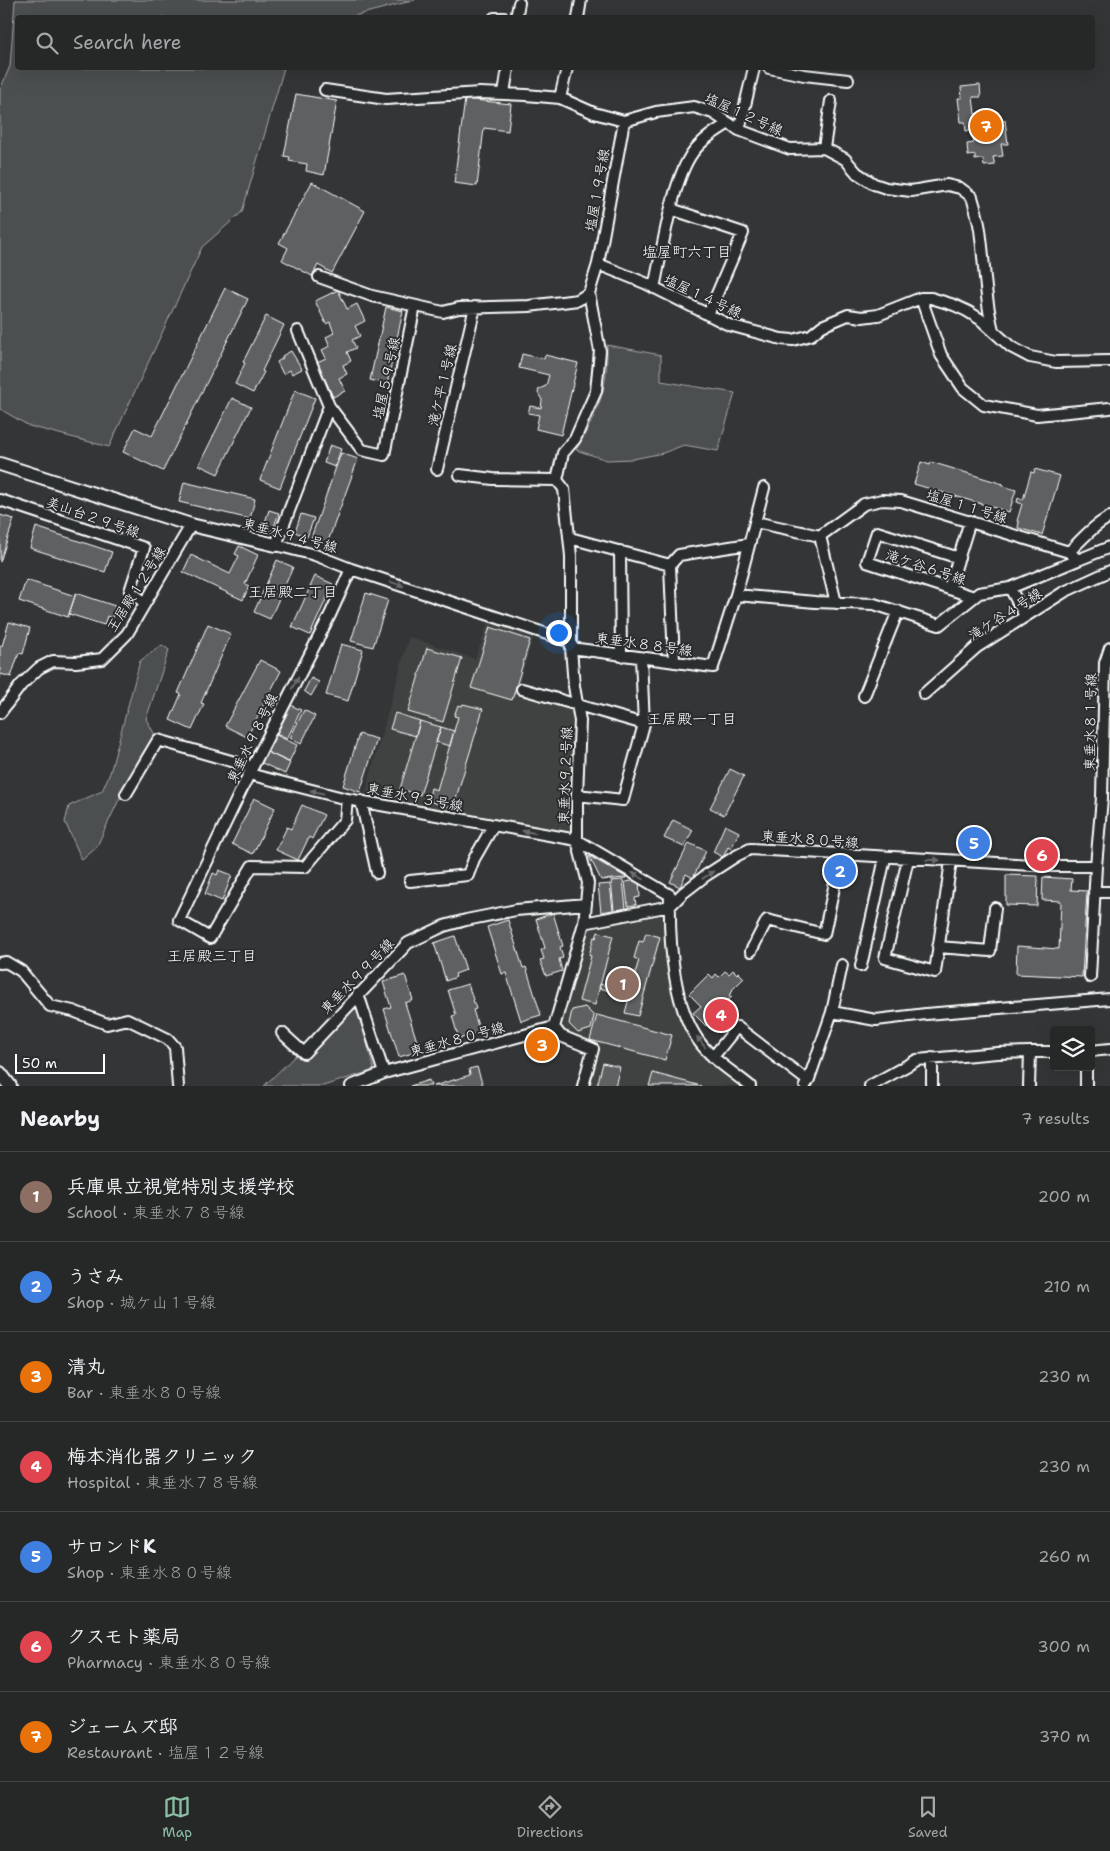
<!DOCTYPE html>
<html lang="en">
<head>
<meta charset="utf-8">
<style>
	:root { --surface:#262828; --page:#323434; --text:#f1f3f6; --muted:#a4a6a8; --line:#424445; --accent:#8abfa5 }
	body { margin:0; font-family:"Shantell Sans","Klee One",sans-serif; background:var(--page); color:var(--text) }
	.controls { position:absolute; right:15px; bottom:15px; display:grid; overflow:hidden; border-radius:5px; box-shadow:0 5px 20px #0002 }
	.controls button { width:45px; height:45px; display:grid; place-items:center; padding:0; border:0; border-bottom:1px solid var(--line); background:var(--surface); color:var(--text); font:25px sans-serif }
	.scale { position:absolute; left:15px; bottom:12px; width:90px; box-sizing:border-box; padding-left:5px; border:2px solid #fff; border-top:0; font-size:14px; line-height:18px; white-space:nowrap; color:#fff; -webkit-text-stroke:4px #2a2d2e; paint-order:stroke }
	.you { position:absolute; left:558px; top:632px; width:18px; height:18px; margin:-12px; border:4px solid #fff; border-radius:50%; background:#1a73e8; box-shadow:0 0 0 8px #1a73e833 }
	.badge { display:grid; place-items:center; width:32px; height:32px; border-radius:50%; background:var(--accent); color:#fff; font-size:16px; font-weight:700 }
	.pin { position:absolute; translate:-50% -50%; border:2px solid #fff; box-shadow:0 1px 5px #0006 }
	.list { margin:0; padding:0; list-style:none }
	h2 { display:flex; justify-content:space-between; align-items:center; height:65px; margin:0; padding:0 20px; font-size:21px }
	h2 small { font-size:16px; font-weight:400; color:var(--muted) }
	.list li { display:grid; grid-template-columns:32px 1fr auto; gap:15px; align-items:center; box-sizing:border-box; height:90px; padding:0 20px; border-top:1px solid var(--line) }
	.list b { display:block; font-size:19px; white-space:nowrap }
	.list p { margin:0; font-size:16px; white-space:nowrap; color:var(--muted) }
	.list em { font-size:16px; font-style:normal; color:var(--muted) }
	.icon { flex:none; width:28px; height:28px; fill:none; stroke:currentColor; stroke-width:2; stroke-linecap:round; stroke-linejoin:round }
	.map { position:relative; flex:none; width:1110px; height:1086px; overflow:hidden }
	.search { position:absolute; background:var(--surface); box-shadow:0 5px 20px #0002; left:15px; right:15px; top:15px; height:55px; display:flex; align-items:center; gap:12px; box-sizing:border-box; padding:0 18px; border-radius:5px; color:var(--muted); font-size:19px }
	.sheet { height:695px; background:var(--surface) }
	nav { display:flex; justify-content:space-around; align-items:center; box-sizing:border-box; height:70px; border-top:1px solid var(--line); background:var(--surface); font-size:14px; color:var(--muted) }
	nav a { display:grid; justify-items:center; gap:2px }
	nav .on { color:var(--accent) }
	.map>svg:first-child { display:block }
</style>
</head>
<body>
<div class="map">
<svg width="1110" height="1086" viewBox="0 0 1110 1086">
	<rect width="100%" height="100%" fill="#333536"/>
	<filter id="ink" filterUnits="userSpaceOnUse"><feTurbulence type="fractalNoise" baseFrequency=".02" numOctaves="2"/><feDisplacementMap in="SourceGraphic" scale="10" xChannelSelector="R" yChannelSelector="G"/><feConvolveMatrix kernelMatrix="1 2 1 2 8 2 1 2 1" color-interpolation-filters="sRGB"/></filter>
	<g filter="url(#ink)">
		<!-- built -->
		<path fill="#404243" d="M489,621l45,14 -15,49 50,16 7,25 -7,110 -205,-37 45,-161 66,22z
			M664,914l12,93 22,43 7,8 36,28h-155l10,-39 -35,-17 28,-102z"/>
		<!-- green -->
		<path fill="#4c4f50" stroke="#a6a7a8" d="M15,0h400l-65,17 -332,1v50h266l-42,144 -40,35 -93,200 -80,-21 -29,-17v-319l10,-24z
			M607,345l54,10v26l74,12 -17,58 -34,-6 -21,8 -30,6 -26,1 -31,-10c12,-21 25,-44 29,-69 2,-12 2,-24 2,-36z
			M162,645l7,5 -23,69 9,16 -30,52 -29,61 -14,12 -17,-38 4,-16 33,-15 8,-18 30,-112z
			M355,1003l2,2 17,65 -51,16h-59l33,-32 6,5z"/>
		<!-- building -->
		<path fill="#5f6162" stroke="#fff" d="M980,85l1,12h-8l2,17 23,-2 1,8h6l3,24h-7l2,12 -10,1 2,8 -11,1 -1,-7 -8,1v-5l-7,1 -1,-12 7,-1 -2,-13 -6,1 -1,-9h-4l-3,-24h4l-1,-11z
			M296,94l41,7 -13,74 -18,-4 1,-7 -18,-3 1,-4 -6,-1z
			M465,99l46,5 -3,27 -24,-3 -7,58 -23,-3z
			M312,182l53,29 -33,62 -14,-8 -6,11 -30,-16 6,-12 -9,-5z
			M225,288l23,11 -85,172 -40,-19 12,-24 17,8z
			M338,290l9,19 10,-5 8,17 -10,5 5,10 -8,4 4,8 -9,4 4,9 -8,4 4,9 -8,4 6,13 -12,6 -16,-35 9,-4 -4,-8 8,-4 -4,-9 8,-4 -4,-11 -4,2 -11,-23z
			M386,307l17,4 -16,73 -17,-4z
			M266,316l18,9 -22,46 2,1 -11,21 -18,-9 10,-21 -2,-1z
			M291,351l11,18 -10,5 -2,-4 -7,4 -6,-12 6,-4 -1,-2z
			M522,354l22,5 1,-4 33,8 -17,72 -25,-6 3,-14 -11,-2 2,-7 11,2 1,-8 -4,-7 1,-4 7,-3 3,-11 -30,-7z
			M295,390l20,8 -35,90 -20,-8z
			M232,398l19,9 -33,67 -19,-9z
			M330,445l11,4 -6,18 -11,-4z
			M341,453l17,6 -31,85 -16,-6z
			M921,462l9,3 1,-3 72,22v2l13,4 -7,22 -95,-28z
			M1035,469l25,7 -18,59 -24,-7 1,-6 -2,-1 5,-17 -5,-2 1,-4 5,2 8,-28 3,1z
			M184,482l71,17 -5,20 -71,-17z
			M269,510l10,3 -7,19 -9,-4z
			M301,514l13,4 -7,19 -12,-5z
			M0,515l14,4 -14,43z
			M36,527l76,25 -7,20 -75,-24z
			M239,546l19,9 -13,29 4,2 -6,14 -60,-28 8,-17 39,19 9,-18 -4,-2z
			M277,560l16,7 -23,52 -16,-7z
			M315,576l18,8 -23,51 -18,-8z
			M26,580l49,16 -7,21 -49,-16z
			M76,593l39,13 -3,12 -5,-2 -3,9 -35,-11z
			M366,593l22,7 -15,47 -22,-6z
			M9,622l21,6 -7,26 -4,-1 -8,24 -10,-3 -1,4v-33l2,1z
			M208,624l23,10 -30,69 3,1 -12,26 -22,-10 11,-26 -3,-1z
			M490,627l40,13 -18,60 -41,-12z
			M341,644l22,6 -15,51 -22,-6z
			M427,648l35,10 -19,64 -35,-10z
			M260,660l21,11 -34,66 -22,-11z
			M311,678l8,4 -8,14 -7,-5z
			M288,704l13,6 -14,29 -13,-6z
			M463,704l20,5 -30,99 -25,-7 3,-13 6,2 21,-73 -4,-1 4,-11 4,1z
			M304,710l11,6 -14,28 -11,-6z
			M395,713l25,8 -4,15 -26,-7z
			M420,721l21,6 -21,68 -20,-6z
			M441,727l13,4 -4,15 -14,-4z
			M274,734l23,11 -8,17 -24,-11z
			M359,734l18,5 -17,53 -17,-6z
			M265,751l25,12 -5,11 -25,-12z
			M730,769l14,7 -20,39 -14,-7z
			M254,798l21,10 -22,46 -21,-10z
			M302,805l22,10 -12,24 -3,-2 -11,23 -22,-10 11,-23 4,2z
			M673,820l20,10 -9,17 -20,-9z
			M725,825l14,7 -8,17 -3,-2 -5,10 -10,-5z
			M689,843l17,8 -13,27 -7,-4 -6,13 -10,-5z
			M589,856l37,21v1l-25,2z
			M219,870l13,5 -10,26 -17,-7 8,-21 4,2z
			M1006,875l32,1 -1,30 -31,-1z
			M1043,877l29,2 -1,11 16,1 -5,86 -66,-3 1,-28 42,3 2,-48 -19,-1z
			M623,880l3,29 -12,1 -3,-29z
			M639,880l1,17 -5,1 1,7 -8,1 -3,-24z
			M610,884l3,26 -12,2 -3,-27z
			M553,913l10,33 -3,1 3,11 -4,1 3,12 -16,5 -6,-16 4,-1 -3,-9 4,-2 -9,-29z
			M508,920l15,48 3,-1 15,48 -20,6 -15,-48 -4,1 -15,-47z
			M598,932l15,4 -18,69 -16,-4 12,-45 -2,-1 5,-18 2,1z
			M646,933l14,4 -22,79 -13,-3 4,-15 -11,-3 6,-20 10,2 5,-17 -5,-2 5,-17 4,1z
			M455,936l11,34 -11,4 1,3 -10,4 -12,-38z
			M733,970l4,4 1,-2 6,6 -12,12 1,1 -4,4 3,2 -5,4 2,2 -23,23 -13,-13 8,-7 -12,-12 20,-20 4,4 3,-4 3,3 6,-6 4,3z
			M405,975l8,25 -8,3 15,48 -21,6 -15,-48 7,-2 -8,-25z
			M468,984l8,25 -3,1 7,22 -21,7 -7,-23 4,-1 -8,-25z
			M600,984l20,5 -1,4 -20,-5z
			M585,1007l9,9 -3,13 -13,4 -9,-9 3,-14z
			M597,1015l75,20 -7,25 -75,-20z
			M603,1063l17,4 -5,19h-18z
			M477,1067l6,19h-49l36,-11 -1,-6z
			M653,1073l48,13h-52z
			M429,1080l2,6h-21z"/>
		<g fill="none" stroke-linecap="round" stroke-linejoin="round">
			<!-- minor casing -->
			<g stroke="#fff" stroke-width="14">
				<path id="minor" d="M494,18h10
					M516,18l3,-15
					M578,18l3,-18
					M769,68l35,7 44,5
					M325,90l61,9 94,-6 46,2 34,3 34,15 30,8
					M504,93l4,-25
					M560,98l7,-30
					M624,121l32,-9 38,-5 19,6 26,17 51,19 34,-1 21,11 12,14 17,11 12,4 25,3 36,-6 13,3 12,9c4,13 8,27 9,41 4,31 4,62 12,92
					M739,130l15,-62
					M824,148l7,-47
					M671,209l72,24 -35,82
					M598,264l26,-143
					M319,277l53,19 71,16 16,-4 70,-2 49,-6 11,-7 9,-29 47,19 84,42 52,14 12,1 18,-5 11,-9 26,-11 14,2 16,-2 43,-17h10l23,7 13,6 13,8 31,28 19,10 26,5 54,-1
					M654,288c8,-36 18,-108 39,-136 10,-13 23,-21 36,-29
					M921,298l20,57 22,33 21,17 53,10 73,-7
					M298,331l31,75 33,44 22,5 31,-149
					M329,406l-53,139 39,10 36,14 220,73
					M437,469l38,-162
					M460,475l33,4 64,1
					M557,480l7,9 7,67v92l3,38 6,35 -3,74v45l11,43 -4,40
					M557,480l6,-27 12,-14 21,-48 4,-40 -11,-58
					M0,500l144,48 -14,43 15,12
					M755,522l65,14
					M820,536l44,-32 18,-4 19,1 168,51 9,8 32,-13
					M820,536l16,67
					M570,538l100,27 9,-10 70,-11
					M620,551l1,105
					M1069,552c13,-13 25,-27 41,-35
					M959,558l-82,-26 -10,30 107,35
					M670,565l4,97
					M1010,588l15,28
					M949,589l21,-68
					M736,595l79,7 59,2 65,21 40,-32 31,-5 68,-28
					M571,648l142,19 23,-72 28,-107
					M522,689l122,35
					M924,694l53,-47 87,-55 46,-21
					M864,696l34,-85
					M0,713l21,-28 18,-17 14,-7 23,1 26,-3 25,-25 64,-109
					M249,774l98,25 230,41 93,55c-1,45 2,107 28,145 13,19 35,32 52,46
					M126,794l32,-54 94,27
					M577,795l46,5 21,-76 -3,-66
					M347,799l-2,21 -40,47 -53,-1 -42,72 -31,-18 70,-146 81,-159 21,-46
					M361,801l16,72
					M908,859l-23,99 50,14 16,-111
					M410,881l58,-6 6,-16 19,-33
					M1094,892h16
					M938,947l52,4 5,-43
					M751,951l16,-31 57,14 17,-79
					M0,963l6,-1 15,9 29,35 23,5 34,13 20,-5 41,20 7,8 3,39
					M861,966l24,-108
					M1090,977l6,-111
					M358,994l26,79
					M832,1012l10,-47
					M554,1027l7,9 32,13 -10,37
					M282,1033l22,20 104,-110 36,-17 22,-6 50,-10 70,-6
					M1091,1051l19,-2
					M713,1057l24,-30 71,54
					M1086,1067v19
					M351,1086l33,-13 170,-46 30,-104 86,-17 13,-13 22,-17 31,-20 14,-7 301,17h45l6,-68 3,-135 5,-15
					M805,1086l4,-7 23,-67 44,8 50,-6 184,-15
					M870,1086l47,-26 80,-7 33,-1
					M932,1086v-28
					M1029,1086l1,-34h24"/>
			</g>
			<!-- tertiary casing -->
			<g stroke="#fff" stroke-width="16">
				<path id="tertiary" d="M0,464l191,61 85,20
					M0,1073l10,13"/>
			</g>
			<!-- minor -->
			<use href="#minor" stroke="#2a2d2e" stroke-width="10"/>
			<!-- tertiary -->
			<use href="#tertiary" stroke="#2a2d2e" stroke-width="12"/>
		</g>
		<!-- one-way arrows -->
		<defs><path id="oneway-solid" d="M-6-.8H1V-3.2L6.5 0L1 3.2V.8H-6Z" transform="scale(1.25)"/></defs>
		<g fill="#6a6c6d">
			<use href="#oneway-solid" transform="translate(397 584) rotate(18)"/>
			<use href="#oneway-solid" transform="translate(295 683) rotate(-61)"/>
			<use href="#oneway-solid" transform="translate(317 792) rotate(-167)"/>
			<use href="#oneway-solid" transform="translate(529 832) rotate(-170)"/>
			<use href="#oneway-solid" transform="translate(933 860) rotate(2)"/>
			<use href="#oneway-solid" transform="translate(708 875) rotate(-34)"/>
			<use href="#oneway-solid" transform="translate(638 876) rotate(-150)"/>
			<use href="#oneway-solid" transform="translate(701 1042) rotate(-127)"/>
		</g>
	</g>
	<g text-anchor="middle" stroke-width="4" stroke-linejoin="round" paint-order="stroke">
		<!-- street labels -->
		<g font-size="14" fill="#fff" stroke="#2a2d2e">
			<text transform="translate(744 114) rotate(24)" y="5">塩屋１２号線</text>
			<text transform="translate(597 190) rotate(-80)" y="5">塩屋１９号線</text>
			<text transform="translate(703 296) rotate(25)" y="5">塩屋１４号線</text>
			<text transform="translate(386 378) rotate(-78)" y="5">塩屋５９号線</text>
			<text transform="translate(442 385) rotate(-77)" y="5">滝ケ平１号線</text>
			<text transform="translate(967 506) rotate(17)" y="5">塩屋１１号線</text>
			<text transform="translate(93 517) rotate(19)" y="5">美山台２９号線</text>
			<text transform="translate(290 535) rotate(15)" y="5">東垂水９４号線</text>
			<text transform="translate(926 567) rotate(18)" y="5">滝ケ谷６号線</text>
			<text transform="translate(136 589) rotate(-58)" y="5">王居殿１２号線</text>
			<text transform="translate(1005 614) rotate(-33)" y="5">滝ケ谷４号線</text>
			<text transform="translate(644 644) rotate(8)" y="5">東垂水８８号線</text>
			<text transform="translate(1090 722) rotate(-89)" y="5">東垂水８１号線</text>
			<text transform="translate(252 738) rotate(-64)" y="5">東垂水９８号線</text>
			<text transform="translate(565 775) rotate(-88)" y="5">東垂水９２号線</text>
			<text transform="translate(415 797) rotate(11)" y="5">東垂水９３号線</text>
			<text transform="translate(810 839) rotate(4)" y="5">東垂水８０号線</text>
			<text transform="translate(357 976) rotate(-46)" y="5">東垂水９９号線</text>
			<text transform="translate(457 1039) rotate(-15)" y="5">東垂水８０号線</text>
		</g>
		<!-- neighbourhood labels -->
		<g font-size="15" fill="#fff" stroke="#2a2d2e">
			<text x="687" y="257">塩屋町六丁目</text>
			<text x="293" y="597">王居殿二丁目</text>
			<text x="692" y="724">王居殿一丁目</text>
			<text x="212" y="961">王居殿三丁目</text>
		</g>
	</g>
</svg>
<div class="controls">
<button><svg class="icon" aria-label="layers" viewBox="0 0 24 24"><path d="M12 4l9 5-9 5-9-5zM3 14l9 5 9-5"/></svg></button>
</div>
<div class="scale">50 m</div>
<div class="you"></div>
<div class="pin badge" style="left:623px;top:984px;background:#8d6e63">1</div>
<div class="pin badge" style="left:840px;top:871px;background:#3f7fe0">2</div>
<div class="pin badge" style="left:542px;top:1045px;background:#e8710a">3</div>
<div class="pin badge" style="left:721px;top:1015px;background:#e0444e">4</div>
<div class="pin badge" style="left:974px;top:843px;background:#3f7fe0">5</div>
<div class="pin badge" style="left:1042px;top:855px;background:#e0444e">6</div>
<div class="pin badge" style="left:986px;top:126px;background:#e8710a">7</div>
<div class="search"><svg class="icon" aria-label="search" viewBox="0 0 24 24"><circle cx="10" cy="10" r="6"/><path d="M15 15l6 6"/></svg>Search here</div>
</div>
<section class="sheet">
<h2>Nearby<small>7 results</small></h2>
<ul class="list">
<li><span class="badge" style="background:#8d6e63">1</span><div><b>兵庫県立視覚特別支援学校</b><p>School · 東垂水７８号線</p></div><em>200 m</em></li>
<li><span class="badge" style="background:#3f7fe0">2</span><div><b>うさみ</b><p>Shop · 城ケ山１号線</p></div><em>210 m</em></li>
<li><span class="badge" style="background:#e8710a">3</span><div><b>清丸</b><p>Bar · 東垂水８０号線</p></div><em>230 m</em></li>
<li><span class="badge" style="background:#e0444e">4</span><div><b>梅本消化器クリニック</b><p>Hospital · 東垂水７８号線</p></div><em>230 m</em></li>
<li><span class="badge" style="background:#3f7fe0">5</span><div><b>サロンドK</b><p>Shop · 東垂水８０号線</p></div><em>260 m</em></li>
<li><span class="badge" style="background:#e0444e">6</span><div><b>クスモト薬局</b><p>Pharmacy · 東垂水８０号線</p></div><em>300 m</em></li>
<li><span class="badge" style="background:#e8710a">7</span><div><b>ジェームズ邸</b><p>Restaurant · 塩屋１２号線</p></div><em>370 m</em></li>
</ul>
</section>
<nav>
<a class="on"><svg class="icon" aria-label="map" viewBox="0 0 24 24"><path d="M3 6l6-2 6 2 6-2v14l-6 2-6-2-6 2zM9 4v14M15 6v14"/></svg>Map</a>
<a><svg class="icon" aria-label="directions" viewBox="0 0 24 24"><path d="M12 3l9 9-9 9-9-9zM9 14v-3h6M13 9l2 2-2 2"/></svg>Directions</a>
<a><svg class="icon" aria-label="saved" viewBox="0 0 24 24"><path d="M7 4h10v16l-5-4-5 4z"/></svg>Saved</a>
</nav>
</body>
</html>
